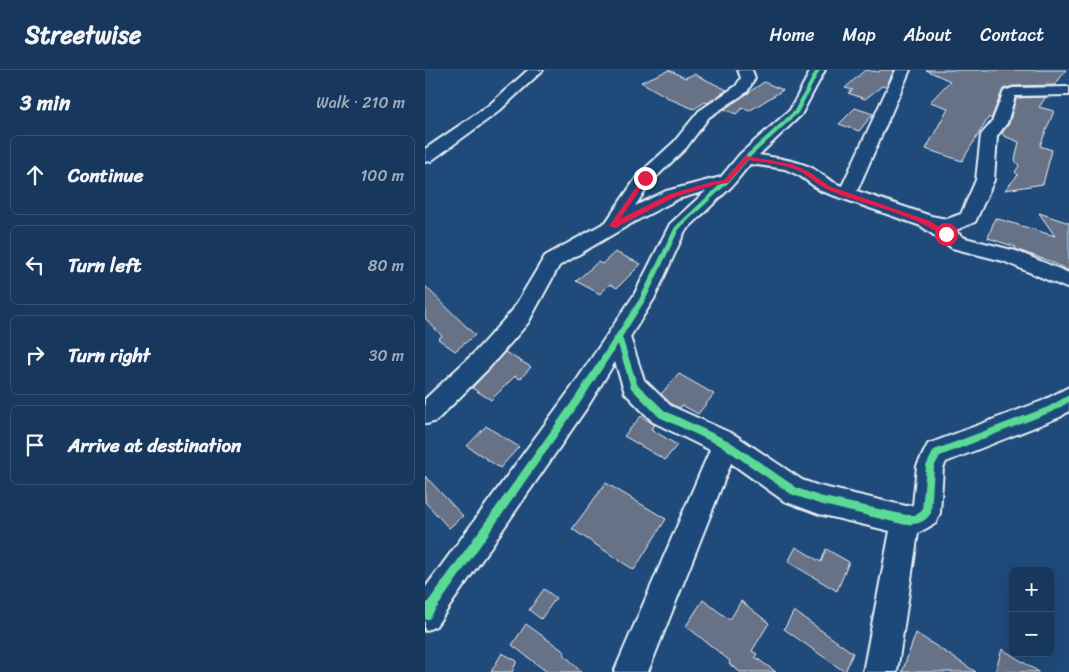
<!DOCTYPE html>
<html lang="en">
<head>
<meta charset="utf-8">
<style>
	:root { --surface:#17385c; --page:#203f62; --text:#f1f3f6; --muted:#9eacbb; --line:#365272 }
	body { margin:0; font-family:Sriracha,sans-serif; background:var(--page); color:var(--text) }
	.controls { position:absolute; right:15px; bottom:15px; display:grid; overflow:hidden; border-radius:8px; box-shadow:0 5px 20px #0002 }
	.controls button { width:45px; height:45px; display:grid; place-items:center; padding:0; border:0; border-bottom:1px solid var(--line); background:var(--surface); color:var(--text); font:25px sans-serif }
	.stop { position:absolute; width:15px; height:15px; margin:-11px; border:4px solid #e11d48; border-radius:50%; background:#fff }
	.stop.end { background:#e11d48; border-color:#fff; box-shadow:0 1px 5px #0008 }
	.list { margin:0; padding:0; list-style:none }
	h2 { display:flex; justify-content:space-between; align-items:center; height:65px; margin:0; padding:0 20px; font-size:21px }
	h2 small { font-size:16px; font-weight:400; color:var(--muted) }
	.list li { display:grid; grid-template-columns:32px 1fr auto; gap:15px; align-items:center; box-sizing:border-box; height:80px; margin:0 10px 10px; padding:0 10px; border:1px solid var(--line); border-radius:8px }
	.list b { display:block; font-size:19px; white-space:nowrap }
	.list em { font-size:16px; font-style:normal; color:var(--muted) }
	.icon { flex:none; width:28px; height:28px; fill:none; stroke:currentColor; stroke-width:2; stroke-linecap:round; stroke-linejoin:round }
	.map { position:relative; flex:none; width:644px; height:602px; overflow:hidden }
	header { display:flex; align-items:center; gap:30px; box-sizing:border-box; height:70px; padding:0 25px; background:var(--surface); border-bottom:1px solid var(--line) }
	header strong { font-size:24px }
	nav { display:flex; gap:28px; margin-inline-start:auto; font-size:18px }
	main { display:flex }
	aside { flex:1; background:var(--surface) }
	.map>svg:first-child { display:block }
</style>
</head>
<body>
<header>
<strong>Streetwise</strong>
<nav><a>Home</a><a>Map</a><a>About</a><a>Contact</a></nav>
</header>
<main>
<aside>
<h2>3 min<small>Walk · 210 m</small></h2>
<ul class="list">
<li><svg class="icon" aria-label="ahead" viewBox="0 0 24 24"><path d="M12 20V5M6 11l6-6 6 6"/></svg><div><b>Continue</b></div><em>100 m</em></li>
<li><svg class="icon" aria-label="left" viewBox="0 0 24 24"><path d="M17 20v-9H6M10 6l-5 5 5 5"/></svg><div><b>Turn left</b></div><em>80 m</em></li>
<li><svg class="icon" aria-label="right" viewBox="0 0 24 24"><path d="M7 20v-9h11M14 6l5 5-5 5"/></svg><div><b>Turn right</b></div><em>30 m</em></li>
<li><svg class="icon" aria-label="arrive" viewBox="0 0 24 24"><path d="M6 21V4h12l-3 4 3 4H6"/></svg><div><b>Arrive at destination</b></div></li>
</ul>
</aside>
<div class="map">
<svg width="644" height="602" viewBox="0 0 644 602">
	<rect width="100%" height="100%" fill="#1f4a7a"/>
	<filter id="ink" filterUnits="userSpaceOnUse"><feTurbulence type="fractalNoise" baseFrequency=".02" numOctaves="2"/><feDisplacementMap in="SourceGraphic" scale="10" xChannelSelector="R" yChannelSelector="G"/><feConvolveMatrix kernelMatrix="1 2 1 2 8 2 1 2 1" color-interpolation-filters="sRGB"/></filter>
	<g filter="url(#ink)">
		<!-- building -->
		<path fill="#677287" stroke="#e8f1f8" d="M244,0l16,8 9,-4 33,16 -19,13 -3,-1 -11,7 -22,-9 -31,-18z
			M440,0l13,2 3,-2h13l-8,17 -4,-1 -17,13 -17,-6 5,-3 -8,-2z
			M501,0h140l-11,15 -42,1 -10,3 -12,30 -2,-2 -27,44 -36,-12 22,-41 -18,-6 20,-21z
			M339,12l19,8 -34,21 -6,-3 -7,6 -12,-5z
			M621,27l-7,10 15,4 -14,35 12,4 -9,34 -38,6 13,-15 -3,-3 4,-6 -4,-6 4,-18 -15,-6 -2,-3 7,-9 7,-26z
			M430,38l18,6 -14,17 -20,-7z
			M614,143l30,10v48l-17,-9 -37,-13 1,-2 -28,-9 7,-20 60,18z
			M190,182l26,12 -24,24 -7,-4 -10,10 -24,-13 22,-19 4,2z
			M0,216l50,49 -20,16 -17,-12 4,-3 -17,-18z
			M80,282l26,15 -11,12 -5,-3 -24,24 -19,-12z
			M254,304l35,20 -16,20 -16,-9 -2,3 -8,-3 -11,-11z
			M216,346l14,9 -4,4 26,16 -12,15 -41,-24z
			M61,356l33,21 -19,21 -33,-22z
			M0,406l38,40 -14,12 -24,-26z
			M181,413l60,36 -32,51 -62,-41z
			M371,477l25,15 5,-13 23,13 -12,29 -49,-29z
			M119,519l12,9 -15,21 -12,-9z
			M278,530l27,20 11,-19 28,22 -17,28 5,3 -2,3 21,15h-36l-11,-8 1,-3 -44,-35z
			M369,541l59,42 -8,19 -61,-43z
			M101,554l39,28 -1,2 17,18h-34l-35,-27z
			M491,563l60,39h-74z
			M577,579l37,23h-44z
			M77,583l15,8 -5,11h-21z"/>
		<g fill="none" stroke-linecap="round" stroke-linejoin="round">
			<!-- street casing -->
			<g stroke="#e8f1f8" stroke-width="4">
				<path id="street" d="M103,0h15l-45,42 -67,49 -6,1v-13l63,-43z
					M313,0h14l3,8 -8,14 -38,25 -23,31 -35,34 -16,24 31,-15 55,-14 19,-23 50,-44 21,-40h14l-24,45 -42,40c18,3 36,5 53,13 10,6 18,14 30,18l54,-116h14l-53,121 74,25 16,3 14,-5 15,-34 5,-45 11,-13 12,-31 9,-3 56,-1v8l-54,1 -8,27 -10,13 -3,44 -17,38 -2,4 -21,9 11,7 51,13 53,22v16l-66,-28 -51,-13 -31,-22 -100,-35 -21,-15 -15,-7 -35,-5 -18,22 -47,45 -31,68 -24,38 14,43 27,26 64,29 67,45 17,6 87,20 7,-1 4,-39 11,-22 114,-43 27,-14v24l-9,6 -114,45 -3,6 -3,45 -4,10 -18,10 -21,139h-34l27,-141 -71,-17 -35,-13 -53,-38 -83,209h-34l96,-222 -57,-28 -28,-29 -10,-31 -27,44 -152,220 -11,5v-43l145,-198 64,-95 36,-71 36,-33 -28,8 -44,23 -75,44 -31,57 -39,45 -53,53 -9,3 -2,-1v-24l48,-45 39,-43 33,-55 61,-34 33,-48 35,-32 25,-31 37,-25 5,-8z"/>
			</g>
			<!-- street -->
			<use href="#street" fill="#1f4a7a" fill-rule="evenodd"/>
			<!-- cycleway casing -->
			<g stroke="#1f4a7a" stroke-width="3">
				<path id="cycleway" d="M391,0h4l-22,43 -50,46 -20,24 -49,46 -33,70 -24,38 15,47 28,27 64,30 68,47 22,8 87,19h10l6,-4 4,-45 8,-16 114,-43 21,-12v7l-15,9 -114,45 -6,11 -3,46c-6,10 -15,11 -25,12l-87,-21 -28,-10 -68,-47 -64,-30 -28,-29 -13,-44 -36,56 -153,219 -4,1v-14l151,-210 64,-98 35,-71 49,-46 20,-24 50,-46z"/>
			</g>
			<!-- cycleway -->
			<use href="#cycleway" fill="#5adb95" fill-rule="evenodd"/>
		</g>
	</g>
	<!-- route -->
	<path fill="#e11d48" d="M321,86l45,8 17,7 21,15 101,35 19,13 -6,2c-36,-25 -78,-30 -117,-47 -8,-4 -15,-11 -23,-16 -17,-9 -37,-10 -55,-13l-20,23 -14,2 -39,12 -60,31 -6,-2 34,-49 5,1 -28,41 50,-25 41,-12 13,-2z"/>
</svg>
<div class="controls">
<button>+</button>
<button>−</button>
</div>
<div class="stop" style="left:521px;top:164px"></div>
<div class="stop end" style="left:220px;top:108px"></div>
</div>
</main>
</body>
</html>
